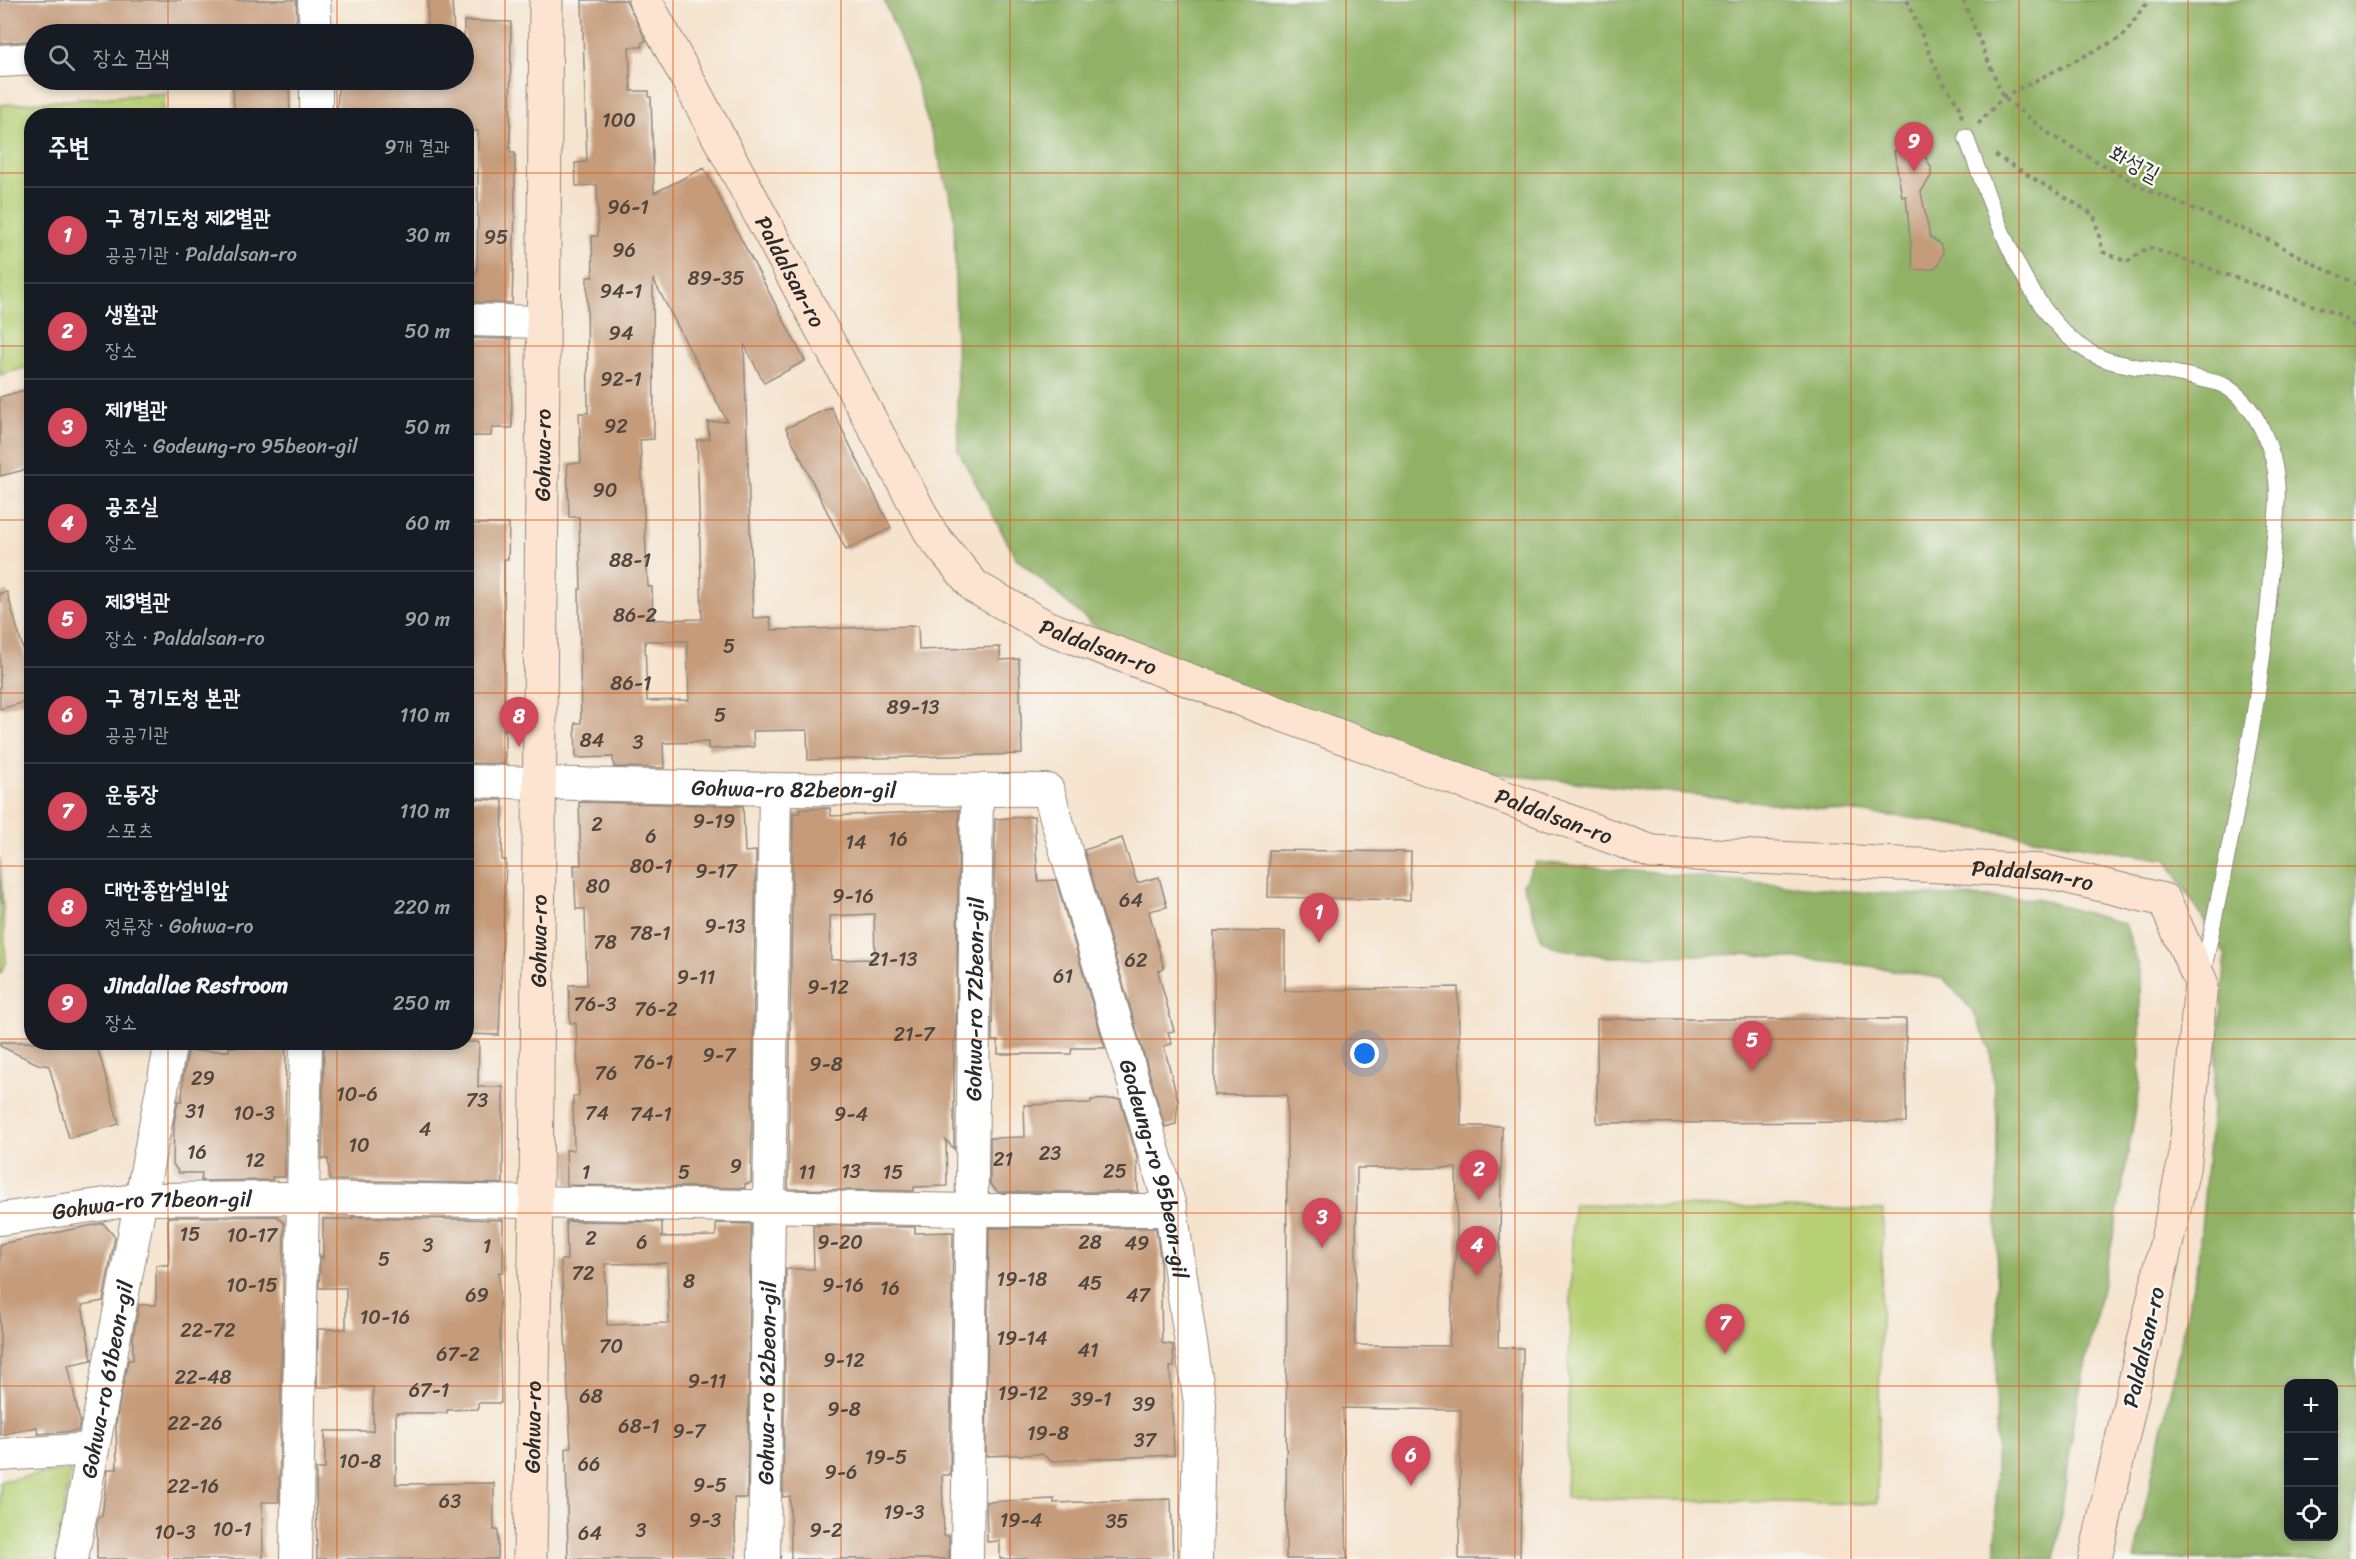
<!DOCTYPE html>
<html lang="ko">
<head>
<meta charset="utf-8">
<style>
	:root { --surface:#171b24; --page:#242831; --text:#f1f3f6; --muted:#9ea1a6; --line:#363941; --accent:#d1495b }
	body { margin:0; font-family:Sriracha,"Poor Story",sans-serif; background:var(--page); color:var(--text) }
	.controls { position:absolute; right:18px; bottom:18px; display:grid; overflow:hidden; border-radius:12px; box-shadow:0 3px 9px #0003 }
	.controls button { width:54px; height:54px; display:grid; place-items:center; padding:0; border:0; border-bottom:2px solid var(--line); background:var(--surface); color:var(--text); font:30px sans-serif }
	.you { position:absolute; left:1365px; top:1054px; width:21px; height:21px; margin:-15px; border:4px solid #fff; border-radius:50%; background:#1a73e8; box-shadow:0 0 0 9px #1a73e833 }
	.badge { display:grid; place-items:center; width:39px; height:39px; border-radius:50%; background:var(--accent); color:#fff; font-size:20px; font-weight:700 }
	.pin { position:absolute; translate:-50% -50px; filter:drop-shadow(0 2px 3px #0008) }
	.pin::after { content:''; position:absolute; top:32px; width:21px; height:18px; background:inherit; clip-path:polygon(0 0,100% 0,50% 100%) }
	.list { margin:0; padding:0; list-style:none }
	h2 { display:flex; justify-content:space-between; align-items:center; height:78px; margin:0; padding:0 24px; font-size:26px }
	h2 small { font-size:20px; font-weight:400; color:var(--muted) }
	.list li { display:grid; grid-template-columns:39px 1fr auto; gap:18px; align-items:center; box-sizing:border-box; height:96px; padding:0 24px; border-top:2px solid var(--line) }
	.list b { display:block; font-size:22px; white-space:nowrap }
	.list p { margin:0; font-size:20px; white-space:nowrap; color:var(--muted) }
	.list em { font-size:20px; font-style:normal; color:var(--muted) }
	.icon { flex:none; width:33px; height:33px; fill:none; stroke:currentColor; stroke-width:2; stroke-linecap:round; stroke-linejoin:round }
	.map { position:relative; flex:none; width:2356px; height:1559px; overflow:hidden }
	.search { position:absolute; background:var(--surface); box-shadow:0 3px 9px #0003; left:24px; top:24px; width:450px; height:66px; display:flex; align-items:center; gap:15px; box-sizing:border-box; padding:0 21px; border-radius:33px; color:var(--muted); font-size:22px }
	.panel { position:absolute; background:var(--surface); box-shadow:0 3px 9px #0003; left:24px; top:108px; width:450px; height:942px; border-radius:24px }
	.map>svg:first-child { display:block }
</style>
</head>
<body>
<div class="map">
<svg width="2356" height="1559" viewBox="0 0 2356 1559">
	<rect width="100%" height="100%" fill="#f6f6f2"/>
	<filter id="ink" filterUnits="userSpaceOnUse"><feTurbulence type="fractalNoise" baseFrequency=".0167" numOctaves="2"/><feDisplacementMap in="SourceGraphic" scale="12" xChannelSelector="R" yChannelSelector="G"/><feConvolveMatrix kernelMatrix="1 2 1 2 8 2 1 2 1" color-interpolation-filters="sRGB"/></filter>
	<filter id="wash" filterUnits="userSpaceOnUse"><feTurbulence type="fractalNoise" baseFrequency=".008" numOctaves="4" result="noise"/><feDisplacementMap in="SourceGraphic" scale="24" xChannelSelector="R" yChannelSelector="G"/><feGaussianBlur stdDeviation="1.35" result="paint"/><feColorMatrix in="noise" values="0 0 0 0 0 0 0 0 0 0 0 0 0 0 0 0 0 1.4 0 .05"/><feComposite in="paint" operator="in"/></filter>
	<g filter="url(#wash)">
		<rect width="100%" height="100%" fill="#f5e3cd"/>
		<!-- green -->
		<path fill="#b7cf74" stroke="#717d50" stroke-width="1.5" d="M165,93l-3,22 -130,1 -1,250 -31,9v-270z
			M0,858l6,105 -6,11z
			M1573,1204l310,6 -6,294 -311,-6z
			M71,1470l-16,89h-55v-78z"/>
		<!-- forest -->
		<path fill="#91b266" stroke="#5e6e48" stroke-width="1.5" fill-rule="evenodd" d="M884,0h1472v1559h-222l64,-296 28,-307 -59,-96 -255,-42 -422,-45 -266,-84 -132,-65 -76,-66 -58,-108 -4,-241 -42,-140zM2288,1384h46v152h-46z
			M1536,862l334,31 167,6 88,25 15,46v116l-28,156 -36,166 -21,151h-59l1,-444 -7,-66 -17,-38 -29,-32 -74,-13 -123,-12 -137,3 -54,-9 -14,-8 -19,-56z"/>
		<g id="blocks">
			<!-- building -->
			<path fill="#c59b7a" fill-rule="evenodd" d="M0,0h296l1,19 -11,13 -30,2v-9l-100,9h-34v-4l-88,4v7l-34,2z
				M428,0h24l2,34h-27z
				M582,0h44l20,41 -4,1v5h-13l2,44h18v6h2l3,96 50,-25 101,193 -41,22 -20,-39 9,274 17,-1 1,13 147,-4 1,24 81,-3v13l19,-1 3,95 -214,6 -1,-30 -54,1 1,16 -46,2v-7l-45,1 1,25 -50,-1 -1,-10 -37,1 -1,-35h6l-2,-134h2l-2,-72h-10l-2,-54h14l-2,-50h9l-1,-136h6l-1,-41h6l-1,-51 -21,1 -1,-23 12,-1zM653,279l74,142 -19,1 1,17 -12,1 5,179 -49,1 -1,-33h-4l-8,-147 14,-1zM645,641h42l2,59 -42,1z
				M464,21l47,1 -1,131h5v59l-3,91 -46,-1v-29h11l1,-69v-73h-12v-15h-129l1,-30 88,2v-6l38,1z
				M233,80h56l1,36h-56z
				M1918,144l13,23v9l-10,16 9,45 10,7 3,8 -4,12 -6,5 -20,1 -7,-74 -4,1 -8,-46z
				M472,338l39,1 1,89h-20l-1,8h-24z
				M32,388v80l-32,8v-79z
				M831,407l60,121 -45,22 -60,-122z
				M466,524h43l-1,35h-4l1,205 -39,-1v-126l4,1 1,-79h-5z
				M7,592l25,89v19l-32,9v-116z
				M466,799l37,1 -1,60h4l-7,175 -33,-1z
				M579,802l164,4 2,46 11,-1 -5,332 -6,1v4l-178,-3 -1,-35h8l-1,-54h6l-3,-73h-6l-1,-38h18l-2,-76h-9l-2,-44h7z
				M830,808l1,8 128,-6 -3,231h-2v108l-8,-9 1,46 -33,1v4l-126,-2 5,-376h7v-4zM874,914l1,45 -44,1 -1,-44z
				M1034,816l4,65 18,-1 49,168h-33l-1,6h-73v-13h-6l3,-222z
				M1122,838l15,45 22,-6 8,30 -18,4 15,58 -6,2 16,60 -6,1 4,12 -8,2 14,55 -2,23 -11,3 -81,-277z
				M1269,850l142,2 -1,48 -142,-3z
				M1214,931l71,1v59l173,-4 3,139h41l-4,221 25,1 -3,211h-61l2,-149 -118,-2 4,151h-61l1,-464h-73zM1357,1168h99l1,64 -8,114 -94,-1z
				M1597,1019h309v103l-309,1z
				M0,1042h96l23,82 -50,14 -20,-72 -11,-2 -38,-18z
				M286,1042l-1,135h-13v3l-71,1 1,-8h-23l-6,-9 1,-41 4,-22h4l1,-24 5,-26h41v-4l57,1z
				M324,1042h155l-1,45h25v97l-173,-4 -2,-21h-6z
				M1120,1099l17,59 1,34h-140l-8,-8v-46l35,-1 -1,-32 67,-2v-3z
				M277,1216l7,7 -5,279h-17l1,57h-166v-34l2,-9h3l6,-47h9l-1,-46 12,-63h5v-23l6,-32h17v-40h13l-1,-48z
				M352,1217l151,3v52h-4l2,131h-23v6l-31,1v3h-51v71l98,-1v47h4v29h-181l-1,-90h9v-38h48v-44h-56l1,-58h28v-41h-27l1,-32 3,3v-40h30z
				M566,1221l96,1v15l54,-1v-13l35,1 -4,274h-13l2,61h-168l-2,-111h5l-10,-188h6zM667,1263l2,60 -62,2 -2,-61z
				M103,1223l12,14 -12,64 -21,4 10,55 -24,5 12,57 -2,9 -40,3 -1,-7 -37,8v-191z
				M813,1225l102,2v6l38,-1 -3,243h-8l2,61h5v23h-158l-1,-63 -7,1 3,-228h28z
				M989,1228h167l4,29 2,86 11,2 1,22h-4l4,88 -123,6 -9,-7 -56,2z
				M1054,1499v4l117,-4 2,60h-173v-18l-13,1 -1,-40z"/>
		</g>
	</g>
	<g filter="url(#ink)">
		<use href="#blocks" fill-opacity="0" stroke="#90877c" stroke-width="1.5"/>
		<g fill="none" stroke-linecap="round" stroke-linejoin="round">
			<!-- lane casing -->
			<g stroke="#90877c" stroke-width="17">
				<path id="lane" d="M1966,137c25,67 66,200 141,223 30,9 63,10 94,19 7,2 17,3 24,7 31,18 50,64 52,99 2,28 -4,58 -6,86 -9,136 -41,268 -68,402"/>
			</g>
			<!-- street casing -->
			<g stroke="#90877c" stroke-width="34">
				<g id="street">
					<path d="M314,0l2,34"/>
					<path d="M0,61l34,-2"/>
					<path d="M316,116v-36"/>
					<path d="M466,320l77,2"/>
					<path id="s1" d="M466,781l309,8 273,1 123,420 29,193 -4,156"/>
					<path id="s2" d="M0,1219l141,-20 163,-1 668,12h199"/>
					<path d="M0,1455l93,-6"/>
					<path id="s3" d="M72,1559l99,-517"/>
					<path d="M296,1559l10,-517"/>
					<path id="s4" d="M764,1559l11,-770"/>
					<path id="s5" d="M967,1559l10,-769"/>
				</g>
			</g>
			<!-- secondary casing -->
			<g stroke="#90877c" stroke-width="35">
				<g id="secondary">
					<path id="s6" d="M645,0l287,535 43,52 71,40 606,225 391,19 121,29 37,82 -16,178 -90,399"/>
					<path id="s7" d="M530,1559l6,-358 10,-1201"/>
				</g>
			</g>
			<!-- path -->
			<path stroke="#90877c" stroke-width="4" stroke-dasharray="4.5 4.5" stroke-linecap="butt" d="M1907,0l33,78 19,27 3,14
				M1963,0l40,97 48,38 94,54 122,50 55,29 34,15
				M1978,124l25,-27 119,-60 27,-37
				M1995,155l99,60 9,37 24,10 21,-15 195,69 13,13"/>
			<!-- lane -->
			<use href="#lane" stroke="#fff" stroke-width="15"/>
			<!-- street -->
			<use href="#street" stroke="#fff" stroke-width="32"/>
			<!-- secondary -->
			<use href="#secondary" stroke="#fde4d1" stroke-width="33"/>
		</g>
	</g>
	<!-- grid -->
	<path fill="none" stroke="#df570e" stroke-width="1.5" stroke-opacity="0.55" d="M168,0v34M337,0v34M505,0v1559M673,0v1559M841,0v1559M1010,0v1559M1178,0v1559M1346,0v1559M1515,0v1559M1683,0v1559M1851,0v1559M2019,0v1559M2188,0v1559M168,80v36M337,80v36M0,173h32M466,173h1890M0,346h32M466,346h1890M0,520h32M466,520h1890M0,693h32M466,693h1890M0,866h32M466,866h1890M0,1039h32M466,1039h1890M168,1042v517M337,1042v517M0,1213h2356M0,1386h2288M2334,1386h22"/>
	<g text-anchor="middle" stroke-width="5" stroke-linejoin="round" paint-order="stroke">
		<!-- number labels -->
		<g font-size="20" fill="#52473f">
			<text x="619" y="127">100</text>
			<text x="628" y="214">96-1</text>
			<text x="496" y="244">95</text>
			<text x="624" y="257">96</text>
			<text x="716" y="285">89-35</text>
			<text x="621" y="298">94-1</text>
			<text x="621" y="340">94</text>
			<text x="621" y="386">92-1</text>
			<text x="616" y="433">92</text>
			<text x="605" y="497">90</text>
			<text x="630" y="567">88-1</text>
			<text x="635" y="622">86-2</text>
			<text x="729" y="653">5</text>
			<text x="631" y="690">86-1</text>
			<text x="913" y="714">89-13</text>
			<text x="720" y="722">5</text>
			<text x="592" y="747">84</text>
			<text x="638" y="749">3</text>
			<text x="714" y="828">9-19</text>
			<text x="597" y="831">2</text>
			<text x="651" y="843">6</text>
			<text x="898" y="846">16</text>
			<text x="856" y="849">14</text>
			<text x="651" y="873">80-1</text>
			<text x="716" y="878">9-17</text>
			<text x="598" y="893">80</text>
			<text x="853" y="903">9-16</text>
			<text x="1131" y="907">64</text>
			<text x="725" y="933">9-13</text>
			<text x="650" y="940">78-1</text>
			<text x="605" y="949">78</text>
			<text x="893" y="966">21-13</text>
			<text x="1136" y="967">62</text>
			<text x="1063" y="983">61</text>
			<text x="696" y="984">9-11</text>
			<text x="828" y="994">9-12</text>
			<text x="595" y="1011">76-3</text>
			<text x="656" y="1016">76-2</text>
			<text x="914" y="1041">21-7</text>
			<text x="719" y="1062">9-7</text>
			<text x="653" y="1069">76-1</text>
			<text x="826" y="1071">9-8</text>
			<text x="606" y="1080">76</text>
			<text x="203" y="1085">29</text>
			<text x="357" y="1101">10-6</text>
			<text x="477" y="1107">73</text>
			<text x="195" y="1118">31</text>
			<text x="254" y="1120">10-3</text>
			<text x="597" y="1120">74</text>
			<text x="651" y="1121">74-1</text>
			<text x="851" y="1121">9-4</text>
			<text x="425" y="1136">4</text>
			<text x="359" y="1152">10</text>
			<text x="197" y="1159">16</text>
			<text x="1050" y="1160">23</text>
			<text x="1003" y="1166">21</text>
			<text x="255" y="1167">12</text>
			<text x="736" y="1173">9</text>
			<text x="851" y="1178">13</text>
			<text x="1115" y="1178">25</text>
			<text x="586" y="1179">1</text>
			<text x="684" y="1179">5</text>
			<text x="807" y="1179">11</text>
			<text x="893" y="1179">15</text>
			<text x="190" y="1241">15</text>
			<text x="252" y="1242">10-17</text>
			<text x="591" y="1245">2</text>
			<text x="642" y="1249">6</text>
			<text x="840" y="1249">9-20</text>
			<text x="1090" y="1249">28</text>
			<text x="1137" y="1250">49</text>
			<text x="428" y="1252">3</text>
			<text x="487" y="1253">1</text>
			<text x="384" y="1266">5</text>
			<text x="583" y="1280">72</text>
			<text x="1022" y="1286">19-18</text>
			<text x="689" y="1288">8</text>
			<text x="1090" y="1290">45</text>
			<text x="252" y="1292">10-15</text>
			<text x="843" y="1292">9-16</text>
			<text x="890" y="1295">16</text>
			<text x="477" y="1302">69</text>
			<text x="1138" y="1302">47</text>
			<text x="385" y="1324">10-16</text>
			<text x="208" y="1337">22-72</text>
			<text x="1022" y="1345">19-14</text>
			<text x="611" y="1353">70</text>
			<text x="1088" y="1357">41</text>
			<text x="458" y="1361">67-2</text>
			<text x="844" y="1367">9-12</text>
			<text x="203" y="1384">22-48</text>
			<text x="707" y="1388">9-11</text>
			<text x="429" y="1397">67-1</text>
			<text x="1023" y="1400">19-12</text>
			<text x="591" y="1403">68</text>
			<text x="1091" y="1406">39-1</text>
			<text x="1144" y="1411">39</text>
			<text x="844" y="1416">9-8</text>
			<text x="195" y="1430">22-26</text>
			<text x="639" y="1433">68-1</text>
			<text x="689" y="1438">9-7</text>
			<text x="1048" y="1440">19-8</text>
			<text x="1145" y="1447">37</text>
			<text x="886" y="1464">19-5</text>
			<text x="360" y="1468">10-8</text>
			<text x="589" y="1471">66</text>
			<text x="841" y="1479">9-6</text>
			<text x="710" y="1492">9-5</text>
			<text x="193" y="1493">22-16</text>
			<text x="450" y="1508">63</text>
			<text x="904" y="1519">19-3</text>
			<text x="705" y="1527">9-3</text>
			<text x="1021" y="1527">19-4</text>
			<text x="1117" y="1528">35</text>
			<text x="232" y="1536">10-1</text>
			<text x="641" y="1537">3</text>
			<text x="826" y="1537">9-2</text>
			<text x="175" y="1539">10-3</text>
			<text x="590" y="1540">64</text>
		</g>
		<!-- street labels -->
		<g font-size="22" fill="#2b2b2b" stroke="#f6f6f2">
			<text transform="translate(2135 163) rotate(28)" y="8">화성길</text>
			<text dy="8" stroke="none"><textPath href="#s6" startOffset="308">Paldalsan-ro</textPath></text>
			<text dy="8" stroke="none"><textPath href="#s7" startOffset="1104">Gohwa-ro</textPath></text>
			<text dy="8" stroke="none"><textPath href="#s6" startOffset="812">Paldalsan-ro</textPath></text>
			<text dy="8" stroke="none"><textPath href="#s1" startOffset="328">Gohwa-ro 82beon-gil</textPath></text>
			<text dy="8" stroke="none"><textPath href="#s6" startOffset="1298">Paldalsan-ro</textPath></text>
			<text dy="8" stroke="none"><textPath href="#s6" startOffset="1784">Paldalsan-ro</textPath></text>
			<text dy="8" stroke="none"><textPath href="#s7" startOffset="618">Gohwa-ro</textPath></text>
			<text dy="8" stroke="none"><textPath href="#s5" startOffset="560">Gohwa-ro 72beon-gil</textPath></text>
			<text dy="8" stroke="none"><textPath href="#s1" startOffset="976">Godeung-ro 95beon-gil</textPath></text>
			<text dy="8" stroke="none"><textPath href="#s2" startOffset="153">Gohwa-ro 71beon-gil</textPath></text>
			<text transform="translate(2143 1347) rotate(-77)" y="8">Paldalsan-ro</text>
			<text dy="8" stroke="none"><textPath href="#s3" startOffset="183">Gohwa-ro 61beon-gil</textPath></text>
			<text dy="8" stroke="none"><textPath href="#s4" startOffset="176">Gohwa-ro 62beon-gil</textPath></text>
			<text dy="8" stroke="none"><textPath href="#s7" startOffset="132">Gohwa-ro</textPath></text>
		</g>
	</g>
</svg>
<div class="controls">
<button>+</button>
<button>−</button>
<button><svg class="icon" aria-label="locate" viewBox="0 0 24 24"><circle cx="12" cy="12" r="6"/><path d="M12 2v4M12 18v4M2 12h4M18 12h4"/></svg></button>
</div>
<div class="you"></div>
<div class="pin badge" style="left:1319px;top:943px">1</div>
<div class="pin badge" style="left:1479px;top:1200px">2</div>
<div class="pin badge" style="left:1322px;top:1248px">3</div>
<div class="pin badge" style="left:1477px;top:1276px">4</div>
<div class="pin badge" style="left:1752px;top:1071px">5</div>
<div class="pin badge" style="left:1411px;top:1486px">6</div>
<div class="pin badge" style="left:1725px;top:1354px">7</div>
<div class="pin badge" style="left:519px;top:747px">8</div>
<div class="pin badge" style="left:1914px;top:172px">9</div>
<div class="search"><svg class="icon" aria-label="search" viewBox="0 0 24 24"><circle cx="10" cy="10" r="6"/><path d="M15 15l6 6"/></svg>장소 검색</div>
<section class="panel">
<h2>주변<small>9개 결과</small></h2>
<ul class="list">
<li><span class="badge">1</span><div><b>구 경기도청 제2별관</b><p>공공기관 · Paldalsan-ro</p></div><em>30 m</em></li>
<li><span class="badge">2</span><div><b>생활관</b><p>장소</p></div><em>50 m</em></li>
<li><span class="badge">3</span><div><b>제1별관</b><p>장소 · Godeung-ro 95beon-gil</p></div><em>50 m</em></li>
<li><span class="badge">4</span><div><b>공조실</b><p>장소</p></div><em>60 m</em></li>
<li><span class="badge">5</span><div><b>제3별관</b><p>장소 · Paldalsan-ro</p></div><em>90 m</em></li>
<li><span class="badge">6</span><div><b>구 경기도청 본관</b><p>공공기관</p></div><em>110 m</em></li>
<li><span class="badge">7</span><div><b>운동장</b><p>스포츠</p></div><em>110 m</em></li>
<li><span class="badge">8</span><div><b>대한종합설비앞</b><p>정류장 · Gohwa-ro</p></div><em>220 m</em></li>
<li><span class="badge">9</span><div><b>Jindallae Restroom</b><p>장소</p></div><em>250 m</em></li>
</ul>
</section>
</div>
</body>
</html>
